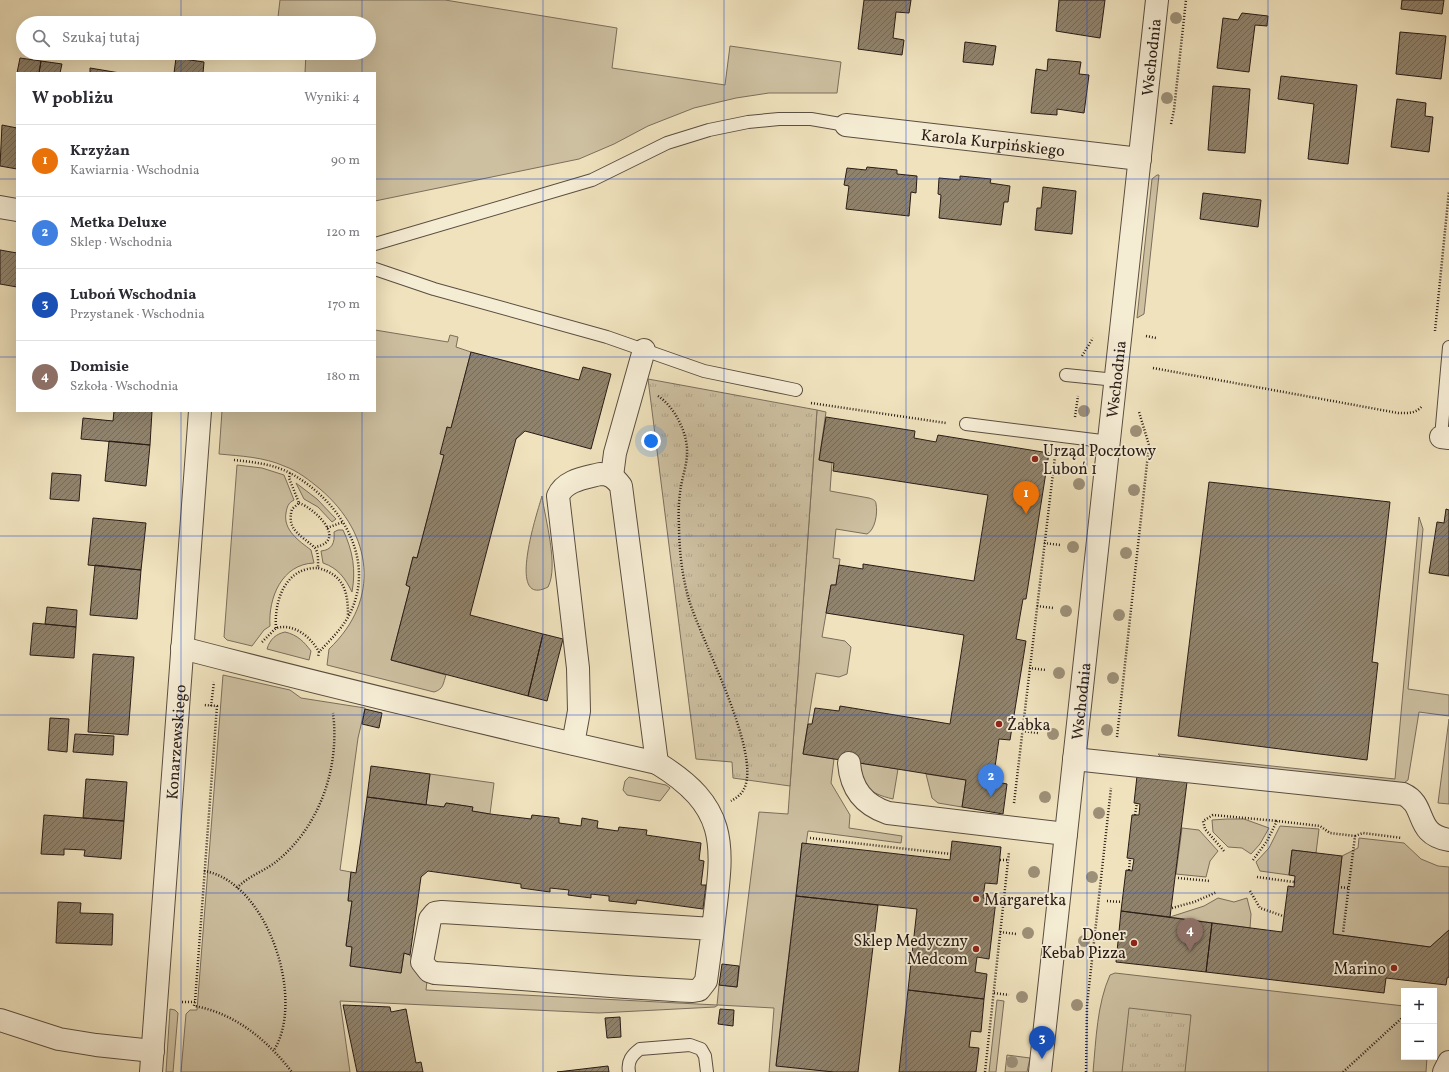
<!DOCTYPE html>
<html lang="pl">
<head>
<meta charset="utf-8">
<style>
	:root { --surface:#fff; --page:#f2f2f3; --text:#2b2b33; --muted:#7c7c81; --line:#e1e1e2; --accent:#8f2418 }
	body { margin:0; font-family:Vollkorn,serif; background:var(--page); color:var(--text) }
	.controls { position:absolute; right:12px; bottom:12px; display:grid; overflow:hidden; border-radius:0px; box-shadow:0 4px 16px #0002 }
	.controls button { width:36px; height:36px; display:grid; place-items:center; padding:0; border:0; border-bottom:1px solid var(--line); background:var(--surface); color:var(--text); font:20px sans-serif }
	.you { position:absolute; left:651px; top:441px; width:14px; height:14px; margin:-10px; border:3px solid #fff; border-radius:50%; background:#1a73e8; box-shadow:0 0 0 6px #1a73e833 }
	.badge { display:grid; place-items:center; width:26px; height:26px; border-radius:50%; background:var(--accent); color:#fff; font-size:13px; font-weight:700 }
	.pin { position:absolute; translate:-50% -33px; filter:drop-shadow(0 1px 2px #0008) }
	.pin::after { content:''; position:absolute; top:21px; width:14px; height:12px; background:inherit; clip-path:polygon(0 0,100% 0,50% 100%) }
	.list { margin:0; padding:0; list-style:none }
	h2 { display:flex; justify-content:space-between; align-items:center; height:52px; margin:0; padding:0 16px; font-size:17px }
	h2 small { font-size:13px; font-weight:400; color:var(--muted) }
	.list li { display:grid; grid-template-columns:26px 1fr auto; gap:12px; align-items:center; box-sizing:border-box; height:72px; padding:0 16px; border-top:1px solid var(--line) }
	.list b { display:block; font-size:15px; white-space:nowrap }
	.list p { margin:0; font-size:13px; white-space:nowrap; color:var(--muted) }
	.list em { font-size:13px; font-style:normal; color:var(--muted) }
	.icon { flex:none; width:22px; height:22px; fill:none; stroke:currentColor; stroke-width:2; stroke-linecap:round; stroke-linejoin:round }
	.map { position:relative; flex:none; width:1449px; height:1072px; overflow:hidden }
	.search { position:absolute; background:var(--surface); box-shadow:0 4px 16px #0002; left:16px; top:16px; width:360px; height:44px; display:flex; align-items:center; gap:10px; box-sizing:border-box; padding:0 14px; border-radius:22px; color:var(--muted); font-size:15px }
	.panel { position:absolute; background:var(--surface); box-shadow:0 4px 16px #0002; left:16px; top:72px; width:360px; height:340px; border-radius:0px }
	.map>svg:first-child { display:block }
</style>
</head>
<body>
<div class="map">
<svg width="1449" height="1072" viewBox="0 0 1449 1072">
	<defs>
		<pattern id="park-tufts" width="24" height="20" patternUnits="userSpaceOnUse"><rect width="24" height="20" fill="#cdc0a1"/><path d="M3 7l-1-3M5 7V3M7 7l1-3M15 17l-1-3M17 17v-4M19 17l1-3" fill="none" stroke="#b0a48a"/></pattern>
		<pattern id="building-hatch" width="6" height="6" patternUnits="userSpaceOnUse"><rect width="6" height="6" fill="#90836d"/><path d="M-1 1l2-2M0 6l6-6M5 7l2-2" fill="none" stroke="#766a59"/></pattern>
	</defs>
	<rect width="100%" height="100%" fill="#efe2bd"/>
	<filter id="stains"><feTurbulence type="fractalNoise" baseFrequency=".005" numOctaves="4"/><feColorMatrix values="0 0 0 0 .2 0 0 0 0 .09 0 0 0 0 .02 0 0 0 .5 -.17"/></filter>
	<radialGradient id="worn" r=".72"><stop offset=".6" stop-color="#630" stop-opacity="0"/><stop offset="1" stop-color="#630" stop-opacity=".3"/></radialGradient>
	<!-- grass -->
	<path fill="#cdc0a1" stroke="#7b6e5c" d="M280,0h165l172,28 -5,40 113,17 5,-39 111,16 -4,31h-68l-33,5 -42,10 -46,18 -34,18 -35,15 -204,42v-128h-70l1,-20h63v-30h-61l-30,-6z
		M1157,175h2l-15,139 -7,4 15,-139z
		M375,330l73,12 2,-7 8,2 -2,10 15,5 -20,76 -4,-1 -3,28 -27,103 -4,-1 -7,28 4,2 -19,73 55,15c-3,8 -2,14 -12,17l-107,-27 2,-16c52,-49 44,-115 -9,-160 -11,-9 -22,-18 -36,-23 -20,-9 -44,-10 -65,-12l3,-43h153z
		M817,410l9,2 -7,48 13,3 -2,28 39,7c3,1 7,2 7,6 2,9 -1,26 -9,30l-31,-5 -3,29 7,1 -4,26h-5l-9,52 23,4 6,6 -4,27 -8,3 -23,-4 -13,81 31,5 -3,24 19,32 -1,13 53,8 -1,7 -93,-12 -2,13 -4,-1 -26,222 58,7h-65l5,-64 -56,-3 -3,2 -116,6 -259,-12 10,71h-169l5,-58 4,-4h7l26,-335 67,15 11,8 64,10 -7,30 -18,132 11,2 -3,28 4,1 -6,44 6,2 -2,19 51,7 3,-20 6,2 7,15 10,11 -1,9 291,15 2,-20 18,2 22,-175 29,2z
		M237,465l25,3 22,7 10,25c-6,3 -7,7 -8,13 -3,17 13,28 25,37l3,13c-32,1 -46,35 -44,63l-6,4 -12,16 -25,-6 -3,-3z
		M296,483l21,16 19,20 -4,3 -14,-15 -14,-8z
		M542,496c3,23 17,70 6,91 -43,22 -10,-77 -6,-91z
		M1419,517l4,12 -15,160 41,6v21l-30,-4 -11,68 -7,5 -239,-27 -4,-4 237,25z
		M338,530h5c10,21 13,40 9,62 -7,-14 -14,-24 -29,-29l-2,-12c11,-1 14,-8 13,-19z
		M285,632c13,3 19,10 26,19l-2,9 -42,-11c3,-10 9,-15 18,-17z
		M1449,719v85l-11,-1z
		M859,763l39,6 -5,30c-25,-6 -28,-11 -34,-36z
		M430,774l64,9 -4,31 -18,-3v-4l-26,-4 -2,4 -18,-2z
		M926,774l40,6 -4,27 -24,-4 -6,-5z
		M629,777l37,8 4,3 -10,13 -33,-6 -4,-5 2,-9z
		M1227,819h17l25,9 -9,16 -9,10 -9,-6 -14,-1 -15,-15 -1,-12z
		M1280,826l39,3 -3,24 -24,-3 -3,25 -29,-4 -4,-9 13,-14z
		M1182,828l17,2 19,21 -8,10 -4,16 -30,-3z
		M1359,838l45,5 17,16 17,7 11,1v63l-19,17 -97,-13 9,-78 16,-8z
		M1218,898l16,4 13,-4 4,16 -1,14 -80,-11 34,-11z
		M1115,973l289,33v51h23l-1,15h-333c3,-32 4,-68 17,-97z
		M997,1000l7,1 -8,71h-7z
		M170,1009l5,1 3,3 -5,59h-7z
		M1007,1055l23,3 -3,14h-22z"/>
	<!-- park -->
	<path fill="url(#park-tufts)" stroke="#7b6e5c" d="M648,379l169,31 -27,376 -57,-8 -1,-16 -36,-3z
		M1129,1008l62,7 -6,57h-63z"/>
	<!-- building -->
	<path fill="url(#building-hatch)" stroke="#291c16" d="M864,0h47l-2,13 -13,-1 -3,26 11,2 -2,15 -44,-6z
		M1059,0h46l-5,38 -44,-7z
		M1402,0h42l-2,14 -41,-5z
		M1242,13l26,3 -1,10 -12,-1 -6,47 -32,-4 6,-50 15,2z
		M1400,32l46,4 -5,43 -45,-5z
		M965,42l31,4 -3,19 -30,-3z
		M20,58l21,3 -2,12h-22z
		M176,58l28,4 -1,11h-29z
		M1048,59l33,3 -2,12 10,1 -5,38 -27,-4v6l-26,-2 5,-44 11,2z
		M41,61l21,3 -2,9h-21z
		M90,68l30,5h-30z
		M1281,76l76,9 -9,79 -40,-5 6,-55 -36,-5z
		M1213,86l37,3 -5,64 -37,-3z
		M1397,99l29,4 -1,13 8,1 -4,35 -38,-5z
		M2,125l15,3v41l-17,-3z
		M867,167l30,3v4l20,2 -1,17 -5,-1 -2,24 -63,-7 3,-23 -5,-1 3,-17 19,2z
		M960,176l31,3 -1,4 20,3 -2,16h-4l-3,23 -62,-7 2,-23 -3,-1 1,-16 21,2z
		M1043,187l33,4 -4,43 -37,-4 2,-22h4z
		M1203,193l58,7 -3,27 -58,-8z
		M0,250l17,3v34l-17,-3z
		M471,352l108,28 4,-13 28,7 -20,75 -66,-18 -9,8 -46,176 73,19 -15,62 -137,-36 19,-73 -4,-2 7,-28 4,1 27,-103 -4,-1 7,-27 4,1z
		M114,411h38l-2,34 -69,-6 2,-21 30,3z
		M826,417l89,14 -1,7 22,4 2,-7 111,18 -23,146h-3l-7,40 10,2 -16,99 -11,-1 -6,42 14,3 -4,30 -41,-7 4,-27 -163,-26 5,-30h4l3,-16 24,3 1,-5 110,18 14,-89 -138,-22 5,-28h5l3,-20 24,4v-5l111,17 14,-86 -155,-24 1,-8 -15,-3z
		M109,441l41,4 -4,41 -41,-5z
		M52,473l29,2 -2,26 -29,-2z
		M1209,482l181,20 -18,160 6,1 -11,97 -189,-24z
		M1446,509l3,1v66l-20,-3 8,-51 7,1z
		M93,518l53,5 -5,47 -53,-5z
		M95,565l46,5 -4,49 -47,-4z
		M47,607l30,3 -1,17 -31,-3z
		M33,623l43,4 -2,31 -44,-3z
		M543,634l20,5 -16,62 -19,-5z
		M93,654l41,3 -6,78 -40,-3z
		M365,709l17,4 -3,15 -17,-4z
		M50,718l19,1 -2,33 -19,-2z
		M75,734l39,2 -1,19 -40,-3z
		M371,766l59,8 -4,31 -59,-8z
		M1137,776l50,6 -17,135 -49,-6 5,-41 6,1 2,-12 -7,-1 5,-43h7l1,-11 -6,-1z
		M86,779l41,3 -3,39 -41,-3z
		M367,797l77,10 2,-4 27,4 -1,4 18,3 41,5 1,-4 27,3v5l22,3 1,-8 16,3 -1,7 21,3 1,-4 28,3 -1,5 55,8 -2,17 5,1 -3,24h5l-3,24 -66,-9 -1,4 -27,-3v-5l-18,-2v4l-23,-3 1,-5 -19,-2v4l-29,-4v-4l-93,-13 -7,6 -11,78 -6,-2 -3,20 -51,-7 2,-19 -6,-1 6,-45h-4l3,-29 5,1z
		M44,815l80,6 -3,38 -37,-3 1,-6 -21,-1v6l-23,-1z
		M952,841l49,6 -4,37 -12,-1 -2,15 13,2 -7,59 -12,-2 -2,15 12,2 -3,25 -76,-9 9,-81 -121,-13 6,-53 148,17z
		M1292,850l50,6 -9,78 97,13 19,-17v47l-2,1 -1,7 -60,-7 -2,15 -178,-21 6,-49 70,9 6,-46 6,1 1,-11 -6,-1z
		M796,896l82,9 -20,167h-24l-58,-6z
		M58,902l23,1 -1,10 33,1 -1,31 -56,-2z
		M1121,911l91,12 -6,49 -90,-10z
		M722,964l17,2 -2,21 -18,-2z
		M908,990l76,9 -3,33 -10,-1 -2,16 10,1 -3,24h-77z
		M343,1005l47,2 1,5 15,-3 10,54 5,-1 2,10h-66z
		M720,1009l14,1 -1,16 -15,-2z
		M620,1017l1,20 -14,1 -2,-20z
		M608,1066l1,6h-52z"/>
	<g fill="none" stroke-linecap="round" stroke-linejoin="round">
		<!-- service casing -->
		<g stroke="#5a4e40" stroke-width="14">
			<path id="service" d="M375,244l217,-64 75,-37 42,-13 39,-8 31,-3h32l35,6
				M375,269l59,20 173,48 97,34 92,19
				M1066,375l50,5
				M966,424l144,18
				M1441,437l8,-90
				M629,1072c-2,-11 3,-17 11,-23l50,-4 11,4 4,7 2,16"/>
		</g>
		<!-- minor casing -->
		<g stroke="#5a4e40" stroke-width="24">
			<g id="minor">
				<path id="s1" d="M846,125l294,34"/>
				<path d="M0,207l17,3"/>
				<path d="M1441,437l8,1"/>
				<path d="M612,476l3,-23 29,-103"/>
				<path d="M182,648c158,41 316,79 475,115l-36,-277c-6,-8 -11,-12 -21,-12 -15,4 -35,6 -42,22l20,172 1,43 -6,33"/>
				<path d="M1074,759l329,35c25,11 10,40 46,46"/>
				<path d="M657,763c77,47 65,87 56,166l-271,-17 -7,1 -5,6 -8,43 7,9 6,2c86,5 172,14 258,18l6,-1 7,-9 7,-52"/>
				<path d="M849,763c2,26 15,42 39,50l178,21"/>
				<path d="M0,1020l59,19 37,6 57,6"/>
				<path id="s2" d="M151,1072l49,-661"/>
				<path id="s3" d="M1040,1072l117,-1072"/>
				<path d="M1444,1072l5,-10"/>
			</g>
		</g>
		<!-- path -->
		<path stroke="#291c16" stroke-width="2.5" stroke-dasharray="1 2" stroke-linecap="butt" d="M1171,124l3,-14 12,-110
			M1435,331l14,-140
			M1146,336l10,2
			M1082,356l11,-18
			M1153,368l245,45c9,0 18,1 24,-7
			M658,396c16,10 30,37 29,57 0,11 -4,22 -6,33 -2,12 -3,26 -2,39 0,24 3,51 10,75 12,40 73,153 55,189 -3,6 -8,9 -13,12
			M811,403l135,20
			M1075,417l3,-21
			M234,460c19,2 39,4 56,13 48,26 85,82 62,136 -7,17 -21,30 -33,43l-1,5
			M290,473l-1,5 10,25 -7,6c-6,21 9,26 22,38 5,4 4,16 4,21 26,7 30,23 30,48
			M299,503c17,6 49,38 16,44
			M327,528l16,-6
			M1044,543l16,2
			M1037,606l16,2
			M276,628c-2,-27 9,-61 42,-60
			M262,642l14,-14c18,-5 35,9 43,24
			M1029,668l17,2
			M211,706l3,-24
			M1022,731l16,2
			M1117,737l32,-292 -10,-33
			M1014,803l41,-347
			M1135,815l2,-12
			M1355,836l8,-3 39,5
			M810,838l141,16
			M1224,851l-19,-22 -2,-8 10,-6 64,6
			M1000,860h8
			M1253,860l14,-19 10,-20 43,5 10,7 25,3 -12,97
			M1129,870l1,-11
			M204,871c63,10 102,128 70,179
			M1257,877l37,5
			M1178,878l32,3
			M1338,887l10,1
			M237,888c11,-12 28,-17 40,-27 43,-35 63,-94 56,-148
			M1250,891l10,17 23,8
			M1107,901l15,1
			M1172,908l22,-6 23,-10
			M1000,932l16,2
			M994,993l15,2
			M182,1002h13l22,-296 -13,-1
			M195,1002l-1,4c41,7 73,34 98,66
			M985,1072l24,-220
			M1086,1072l1,-67 24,-217
			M1343,1072l61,-56"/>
		<!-- service -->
		<use href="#service" stroke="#f5ecd4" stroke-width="12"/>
		<!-- minor -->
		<use href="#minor" stroke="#f5ecd4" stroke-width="22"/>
	</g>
	<!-- trees -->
	<g fill="#9d9078">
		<circle cx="1176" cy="18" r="6"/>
		<circle cx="1167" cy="98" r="6"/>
		<circle cx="1084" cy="411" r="6"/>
		<circle cx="1136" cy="431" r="6"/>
		<circle cx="1079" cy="484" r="6"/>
		<circle cx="1134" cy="490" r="6"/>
		<circle cx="1073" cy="547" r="6"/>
		<circle cx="1126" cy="553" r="6"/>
		<circle cx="1066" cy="611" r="6"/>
		<circle cx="1119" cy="615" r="6"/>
		<circle cx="1059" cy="673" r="6"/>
		<circle cx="1113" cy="678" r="6"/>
		<circle cx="1107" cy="730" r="6"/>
		<circle cx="1053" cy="734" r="6"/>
		<circle cx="1045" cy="797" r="6"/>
		<circle cx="1099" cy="813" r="6"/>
		<circle cx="1034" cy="872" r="6"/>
		<circle cx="1092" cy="877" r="6"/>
		<circle cx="1028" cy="933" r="6"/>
		<circle cx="1084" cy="941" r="6"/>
		<circle cx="1022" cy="997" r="6"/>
		<circle cx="1077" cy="1005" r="6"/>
		<circle cx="1012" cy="1062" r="6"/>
	</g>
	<!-- grid -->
	<path fill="none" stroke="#1d4ed8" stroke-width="1" stroke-opacity="0.55" d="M181,0v23M362,0v23M543,0v1072M724,0v1072M906,0v1072M1087,0v1072M1268,0v1072M181,53v20M362,53v20M0,179h17M375,179h1074M0,357h17M375,357h1074M181,411v661M362,411v661M0,536h1449M0,715h1449M0,893h1449"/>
	<!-- markers -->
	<g fill="#8f2418" stroke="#f5ecd4" stroke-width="1.5">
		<circle cx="1035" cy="459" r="4"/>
		<circle cx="999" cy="724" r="4"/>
		<circle cx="976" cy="899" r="4"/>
		<circle cx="1134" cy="943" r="4"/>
		<circle cx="976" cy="949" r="4"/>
		<circle cx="1394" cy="968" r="4"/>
	</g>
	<g text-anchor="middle" stroke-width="3.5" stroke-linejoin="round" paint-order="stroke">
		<!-- street labels -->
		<g font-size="16" fill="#291c16" stroke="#f5ecd4">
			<text dy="6" stroke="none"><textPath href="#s3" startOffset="1021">Wschodnia</textPath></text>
			<text dy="6" stroke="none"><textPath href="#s1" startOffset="148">Karola Kurpińskiego</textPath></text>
			<text dy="6" stroke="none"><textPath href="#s3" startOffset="697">Wschodnia</textPath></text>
			<text dy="6" stroke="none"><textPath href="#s3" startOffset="373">Wschodnia</textPath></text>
			<text dy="6" stroke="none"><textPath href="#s2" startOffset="331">Konarzewskiego</textPath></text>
		</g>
		<!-- poi labels -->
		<g font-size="16" fill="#291c16" stroke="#f5ecd4" text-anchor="start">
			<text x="1043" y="456">Urząd Pocztowy<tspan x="1043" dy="18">Luboń 1</tspan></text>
			<text x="1007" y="730">Żabka</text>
			<text x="984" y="905">Margaretka</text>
			<text x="1126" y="940" text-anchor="end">Doner<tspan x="1126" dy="18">Kebab Pizza</tspan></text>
			<text x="968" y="946" text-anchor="end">Sklep Medyczny<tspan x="968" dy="18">Medcom</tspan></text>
			<text x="1386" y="974" text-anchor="end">Marino</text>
		</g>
	</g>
	<rect width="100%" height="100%" filter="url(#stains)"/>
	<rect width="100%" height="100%" fill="url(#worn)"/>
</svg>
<div class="controls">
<button>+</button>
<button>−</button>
</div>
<div class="you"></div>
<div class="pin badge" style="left:1026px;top:514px;background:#e8710a">1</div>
<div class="pin badge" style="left:991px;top:797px;background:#3f7fe0">2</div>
<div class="pin badge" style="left:1042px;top:1059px;background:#1a4fb4">3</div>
<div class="pin badge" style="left:1190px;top:951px;background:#8d6e63">4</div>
<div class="search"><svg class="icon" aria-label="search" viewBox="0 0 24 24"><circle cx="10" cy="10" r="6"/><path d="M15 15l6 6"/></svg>Szukaj tutaj</div>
<section class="panel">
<h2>W pobliżu<small>Wyniki: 4</small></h2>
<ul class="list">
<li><span class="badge" style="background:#e8710a">1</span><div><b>Krzyżan</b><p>Kawiarnia · Wschodnia</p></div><em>90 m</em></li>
<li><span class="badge" style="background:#3f7fe0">2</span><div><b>Metka Deluxe</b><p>Sklep · Wschodnia</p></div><em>120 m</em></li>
<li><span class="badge" style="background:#1a4fb4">3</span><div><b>Luboń Wschodnia</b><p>Przystanek · Wschodnia</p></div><em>170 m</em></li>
<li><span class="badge" style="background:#8d6e63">4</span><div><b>Domisie</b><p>Szkoła · Wschodnia</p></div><em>180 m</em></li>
</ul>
</section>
</div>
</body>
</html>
